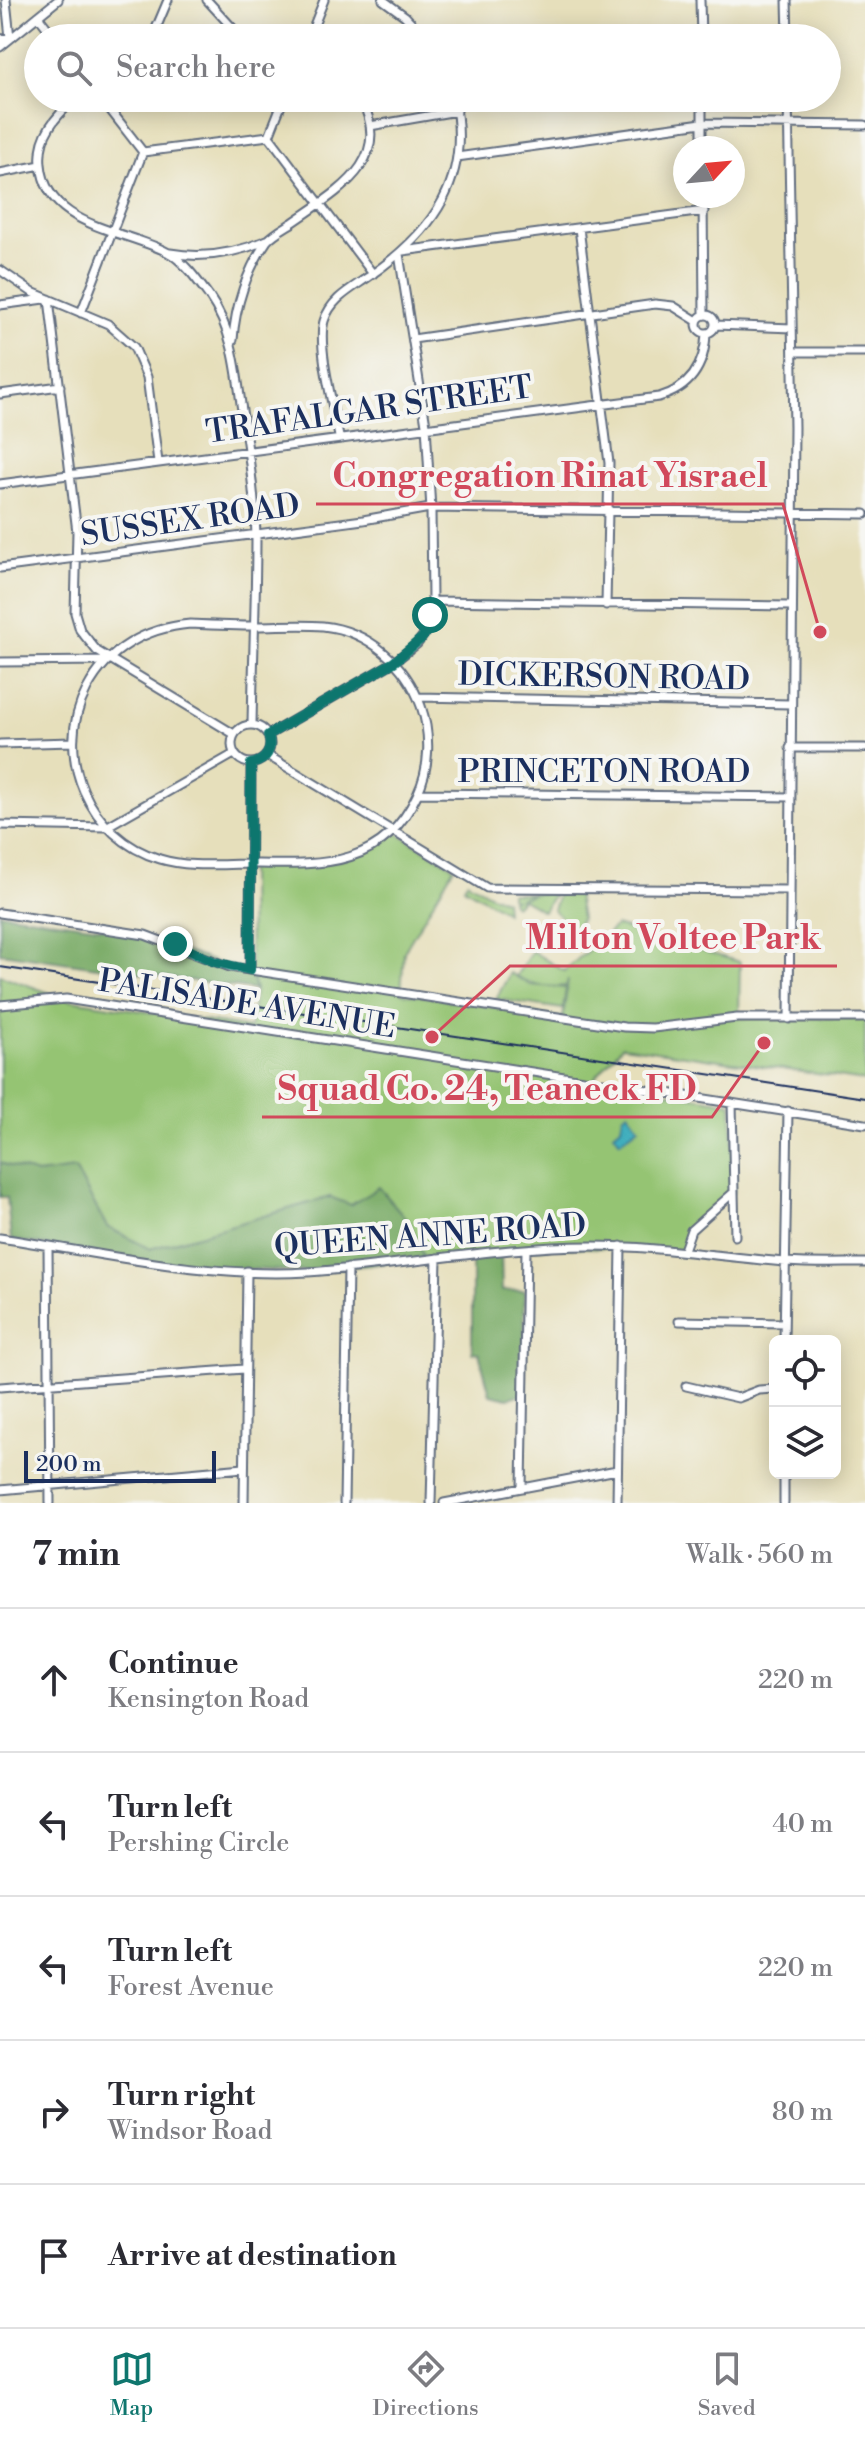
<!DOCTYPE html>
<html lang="en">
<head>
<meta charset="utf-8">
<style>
	:root { --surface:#fff; --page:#f2f2f3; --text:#2b2b33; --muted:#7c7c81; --line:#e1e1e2; --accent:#0f766e }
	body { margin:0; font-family:"Libre Bodoni",serif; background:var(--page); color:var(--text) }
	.controls { position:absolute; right:24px; bottom:24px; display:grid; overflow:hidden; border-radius:12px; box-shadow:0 4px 20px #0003 }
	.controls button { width:72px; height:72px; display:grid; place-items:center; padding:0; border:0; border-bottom:2px solid var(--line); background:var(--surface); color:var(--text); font:40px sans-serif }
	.compass { position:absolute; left:673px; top:136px; width:72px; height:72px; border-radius:50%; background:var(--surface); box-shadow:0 4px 20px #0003; rotate:64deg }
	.scale { position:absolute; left:24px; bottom:20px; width:192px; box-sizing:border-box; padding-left:8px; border:4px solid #1b2f5e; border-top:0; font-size:22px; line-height:28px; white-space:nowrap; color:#1b2f5e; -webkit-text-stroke:6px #f6f6f2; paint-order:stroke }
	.stop { position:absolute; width:24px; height:24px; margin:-18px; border:6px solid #0f766e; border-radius:50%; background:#fff }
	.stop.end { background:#0f766e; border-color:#fff; box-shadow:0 2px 8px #0008 }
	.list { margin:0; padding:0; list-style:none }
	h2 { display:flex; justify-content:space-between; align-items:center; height:104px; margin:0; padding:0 32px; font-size:34px }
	h2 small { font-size:26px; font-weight:400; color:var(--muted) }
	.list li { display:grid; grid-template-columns:52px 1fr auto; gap:24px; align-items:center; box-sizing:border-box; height:144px; padding:0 32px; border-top:2px solid var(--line) }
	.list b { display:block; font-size:30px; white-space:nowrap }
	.list p { margin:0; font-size:26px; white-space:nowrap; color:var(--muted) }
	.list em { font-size:26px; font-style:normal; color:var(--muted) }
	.icon { flex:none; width:44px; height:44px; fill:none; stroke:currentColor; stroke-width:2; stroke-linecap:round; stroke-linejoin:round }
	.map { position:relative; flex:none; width:865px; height:1503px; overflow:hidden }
	.search { position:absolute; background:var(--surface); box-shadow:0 4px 20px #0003; left:24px; right:24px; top:24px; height:88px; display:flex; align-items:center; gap:20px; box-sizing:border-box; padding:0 28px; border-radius:44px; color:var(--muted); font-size:30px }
	.sheet { height:824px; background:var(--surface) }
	nav { display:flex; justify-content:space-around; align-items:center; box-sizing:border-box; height:112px; border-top:2px solid var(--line); background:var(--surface); font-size:22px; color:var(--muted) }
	nav a { display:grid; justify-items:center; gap:4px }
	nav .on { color:var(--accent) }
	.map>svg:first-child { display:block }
</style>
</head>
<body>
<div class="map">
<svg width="865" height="1503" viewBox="0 0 865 1503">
	<rect width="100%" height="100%" fill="#f6f6f2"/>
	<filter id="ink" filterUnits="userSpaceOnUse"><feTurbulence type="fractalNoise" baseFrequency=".0125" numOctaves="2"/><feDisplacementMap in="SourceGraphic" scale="16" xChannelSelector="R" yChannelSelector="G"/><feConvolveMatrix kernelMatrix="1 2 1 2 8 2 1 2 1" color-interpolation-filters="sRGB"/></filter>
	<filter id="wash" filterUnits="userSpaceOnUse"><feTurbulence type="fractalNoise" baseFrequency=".006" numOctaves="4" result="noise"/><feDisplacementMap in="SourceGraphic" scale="32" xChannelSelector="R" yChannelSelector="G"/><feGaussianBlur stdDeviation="1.8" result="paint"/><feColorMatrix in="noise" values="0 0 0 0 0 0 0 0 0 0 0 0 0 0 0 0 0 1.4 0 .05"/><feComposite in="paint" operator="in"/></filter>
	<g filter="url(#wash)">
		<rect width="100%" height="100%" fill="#e6dfbb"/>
		<!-- green -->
		<path fill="#95c473" stroke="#587a68" stroke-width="2" d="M392,830l62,37 -50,85 -3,41 162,25 5,-38 -2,6c-18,2 -34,0 -50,-10l16,-25 32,20 52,-45 124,36 -1,56h126v63l-243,-35 -29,34 139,23 2,89 -38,32 -12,26 -127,-3 -133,12 -73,-53 -21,-9 -180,52 -43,-22 -32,-58 -38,5 -37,-11v-188l66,24 184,29 5,-38 -5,-20 -1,-106 66,1 39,-9z
			M467,881l24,14 14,5 1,12 -42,-25z
			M511,893h22l-15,6 18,-6 18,1 -11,17 -21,-12 -7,7 -3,-2 -1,-4 3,-1 -3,-1z
			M558,894h19l4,25 -7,11 -21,-20z
			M510,973l20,12 36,3 -3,21 -67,-10z"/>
		<!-- forest -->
		<path fill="#78aa65" stroke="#4a6c62" stroke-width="2" d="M0,913l127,18 88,31 35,8 5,20 -255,-37z
			M0,1163l37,11 38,-5 32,58 43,22 180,-52 21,8 28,-18 31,36 14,36 -117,13 -136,-7 -160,-25 -4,-43h-7z
			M501,1251l1,40 23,-1 -2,104 -15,4 -18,-4 -11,-41 -7,-1v-98z"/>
		<!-- water -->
		<path fill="#40aebd" stroke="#2e6e8e" stroke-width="2" d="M628,1112l11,15 -19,14 -6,-8 7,-6 2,-11z"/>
	</g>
	<g filter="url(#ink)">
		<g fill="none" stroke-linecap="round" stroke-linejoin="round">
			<!-- minor casing -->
			<g stroke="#626d7f" stroke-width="11">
				<path id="minor" d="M207,0l32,35
					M383,0l22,16 21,22
					M700,0l1,38
					M787,0l1,38
					M38,16l17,22
					M152,38l16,-38
					M177,38l33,-4 35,4
					M309,38l15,-38
					M673,38l28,-4
					M0,39l10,-1 -4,-38
					M0,47l58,-47
					M76,98c-20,18 -38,37 -35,66 5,63 82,65 126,88 16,8 31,29 42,44 23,33 27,69 32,108 7,44 14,89 15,133 0,62 -3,125 -4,188
					M284,98l-15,38 104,138
					M702,98v50
					M788,98l6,329 -5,592
					M370,126l87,-15
					M143,152l126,-16
					M457,157l245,-34 163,2
					M0,173l41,-8
					M703,196l1,119
					M579,228l30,235 -3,142
					M403,251l301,-40
					M170,253c34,6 65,1 97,-13
					M0,270l32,22 76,32 26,23 13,30 11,85
					M49,299l28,233 -2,81 5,17 17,21 137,83
					M0,305l45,-6
					M81,313l62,-161 -42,-54
					M697 324a9 9 0 1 1 18 0a9 9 0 1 1-18 0Z
					M716,325l76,3
					M413,339l242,-35 18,2 24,15
					M233,340c2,-33 14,-71 34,-99 6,-7 17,-13 25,-18 44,-31 104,-62 68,-125
					M793,352h72
					M0,394l60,-8
					M339,437c-5,-28 -22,-91 -15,-116 7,-23 29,-33 47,-46 63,-44 101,-97 83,-177
					M0,484l659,-87c32,-9 46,-32 47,-64
					M0,568l363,-48 67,-12 435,6
					M432,601l359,5
					M190,624c22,1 44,2 66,2 22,0 45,-2 67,0 46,5 83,38 98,80 10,29 9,62 -4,89 -34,74 -98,70 -166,69 -30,0 -62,4 -91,-5 -71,-21 -108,-104 -73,-170 21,-40 59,-61 103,-65z
					M0,662l107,-1
					M418,697l372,7
					M232 744a19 19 0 1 1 38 0a19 19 0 1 1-38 0Z
					M268,735l126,-73 23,-18 11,-15 4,-28 -1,-91 -5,-85 -27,-171
					M0,744l73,-2
					M790,748h75
					M267,755l220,133 302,2
					M418,793l372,4
					M0,825l106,2 128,-73
					M0,913l145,22 85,32 394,60 29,1 84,-10h128
					M250,970l1,-206
					M0,1005l66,-6 799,125
					M734,1192l1,44
					M0,1238c101,15 204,40 308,34 95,-6 189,-26 284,-26 66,0 129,11 194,16 26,2 53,1 79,1
					M48,1246l2,257
					M684,1250l7,-20 43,-38 -2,-89
					M679,1321l105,2
					M784,1341l4,-230
					M686,1386l52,12 21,-8 16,-1
					M0,1387l244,-18
					M784,1473v30
					M522,1488l4,-239
					M0,1490l244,-22
					M244,1503l3,-232
					M344,1503l4,-235
					M431,1503l6,-245
					M444,1503l173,-33
					M617,1503l4,-257"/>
			</g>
			<!-- minor -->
			<use href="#minor" stroke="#fff" stroke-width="7"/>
			<!-- rail -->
			<path stroke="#1b2f5e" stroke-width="2" d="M0,967l865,131"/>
		</g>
	</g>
	<g fill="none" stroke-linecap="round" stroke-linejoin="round" filter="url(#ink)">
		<!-- route -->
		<path stroke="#0f766e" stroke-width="10" d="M175,944l40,18 35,8 1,-206c16,-3 22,-15 17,-29l126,-73 28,-24 6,-9 2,-14"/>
	</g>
	<g text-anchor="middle" stroke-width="8" stroke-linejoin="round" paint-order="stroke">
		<!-- street labels -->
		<g font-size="32" fill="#1b2f5e" stroke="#f6f6f2">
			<text transform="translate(369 409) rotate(-8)" y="11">TRAFALGAR STREET</text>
			<text transform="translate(190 519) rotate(-8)" y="11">SUSSEX ROAD</text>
			<text transform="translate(604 676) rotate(1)" y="11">DICKERSON ROAD</text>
			<text x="604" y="782">PRINCETON ROAD</text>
			<text transform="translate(247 1003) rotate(9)" y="11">PALISADE AVENUE</text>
			<text transform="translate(430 1235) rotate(-4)" y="11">QUEEN ANNE ROAD</text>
		</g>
	</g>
	<!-- callouts -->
	<path fill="none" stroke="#d1495b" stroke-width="3" d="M820 632L783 504H316M432 1037L510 966H837M764 1043L712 1117H262"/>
	<g fill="#d1495b" stroke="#f6f6f2" stroke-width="3">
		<circle cx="820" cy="632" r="8"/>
		<circle cx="432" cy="1037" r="8"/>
		<circle cx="764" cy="1043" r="8"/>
	</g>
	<g font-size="34" text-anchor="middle" font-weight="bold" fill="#d1495b" stroke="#f6f6f2" stroke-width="8" stroke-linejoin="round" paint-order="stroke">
		<text x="550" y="487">Congregation Rinat Yisrael</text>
		<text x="673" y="949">Milton Voltee Park</text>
		<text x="487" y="1100">Squad Co. 24, Teaneck FD</text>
	</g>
</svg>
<div class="controls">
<button><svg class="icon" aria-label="locate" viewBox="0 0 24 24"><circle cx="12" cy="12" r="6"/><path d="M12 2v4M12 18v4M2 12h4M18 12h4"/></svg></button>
<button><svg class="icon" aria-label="layers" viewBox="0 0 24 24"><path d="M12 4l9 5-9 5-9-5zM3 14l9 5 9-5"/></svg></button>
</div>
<svg class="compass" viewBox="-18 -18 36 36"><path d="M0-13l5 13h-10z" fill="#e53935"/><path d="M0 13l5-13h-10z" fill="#7c7c81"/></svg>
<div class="scale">200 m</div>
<div class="stop" style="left:430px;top:615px"></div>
<div class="stop end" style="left:175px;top:944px"></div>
<div class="search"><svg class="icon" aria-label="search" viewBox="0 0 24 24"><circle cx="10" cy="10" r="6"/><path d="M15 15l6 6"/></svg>Search here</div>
</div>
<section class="sheet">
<h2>7 min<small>Walk · 560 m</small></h2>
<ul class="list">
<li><svg class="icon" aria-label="ahead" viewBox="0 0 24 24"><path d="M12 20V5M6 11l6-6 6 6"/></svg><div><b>Continue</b><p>Kensington Road</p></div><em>220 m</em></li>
<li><svg class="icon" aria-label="left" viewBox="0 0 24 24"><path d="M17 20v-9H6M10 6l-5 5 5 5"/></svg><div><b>Turn left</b><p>Pershing Circle</p></div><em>40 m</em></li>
<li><svg class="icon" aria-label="left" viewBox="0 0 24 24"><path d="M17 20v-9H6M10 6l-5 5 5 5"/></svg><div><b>Turn left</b><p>Forest Avenue</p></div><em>220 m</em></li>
<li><svg class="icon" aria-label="right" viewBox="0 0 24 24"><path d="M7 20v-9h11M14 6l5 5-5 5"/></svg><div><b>Turn right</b><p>Windsor Road</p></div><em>80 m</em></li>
<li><svg class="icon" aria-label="arrive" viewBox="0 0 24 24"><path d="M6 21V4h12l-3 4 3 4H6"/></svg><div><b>Arrive at destination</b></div></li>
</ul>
</section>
<nav>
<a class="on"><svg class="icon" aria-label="map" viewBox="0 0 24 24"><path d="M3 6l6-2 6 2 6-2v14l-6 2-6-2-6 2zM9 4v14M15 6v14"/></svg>Map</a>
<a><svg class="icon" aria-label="directions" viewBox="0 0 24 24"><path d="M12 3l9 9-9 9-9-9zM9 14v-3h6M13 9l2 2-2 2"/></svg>Directions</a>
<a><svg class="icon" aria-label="saved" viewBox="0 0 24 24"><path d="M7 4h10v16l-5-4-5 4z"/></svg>Saved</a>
</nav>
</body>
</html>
